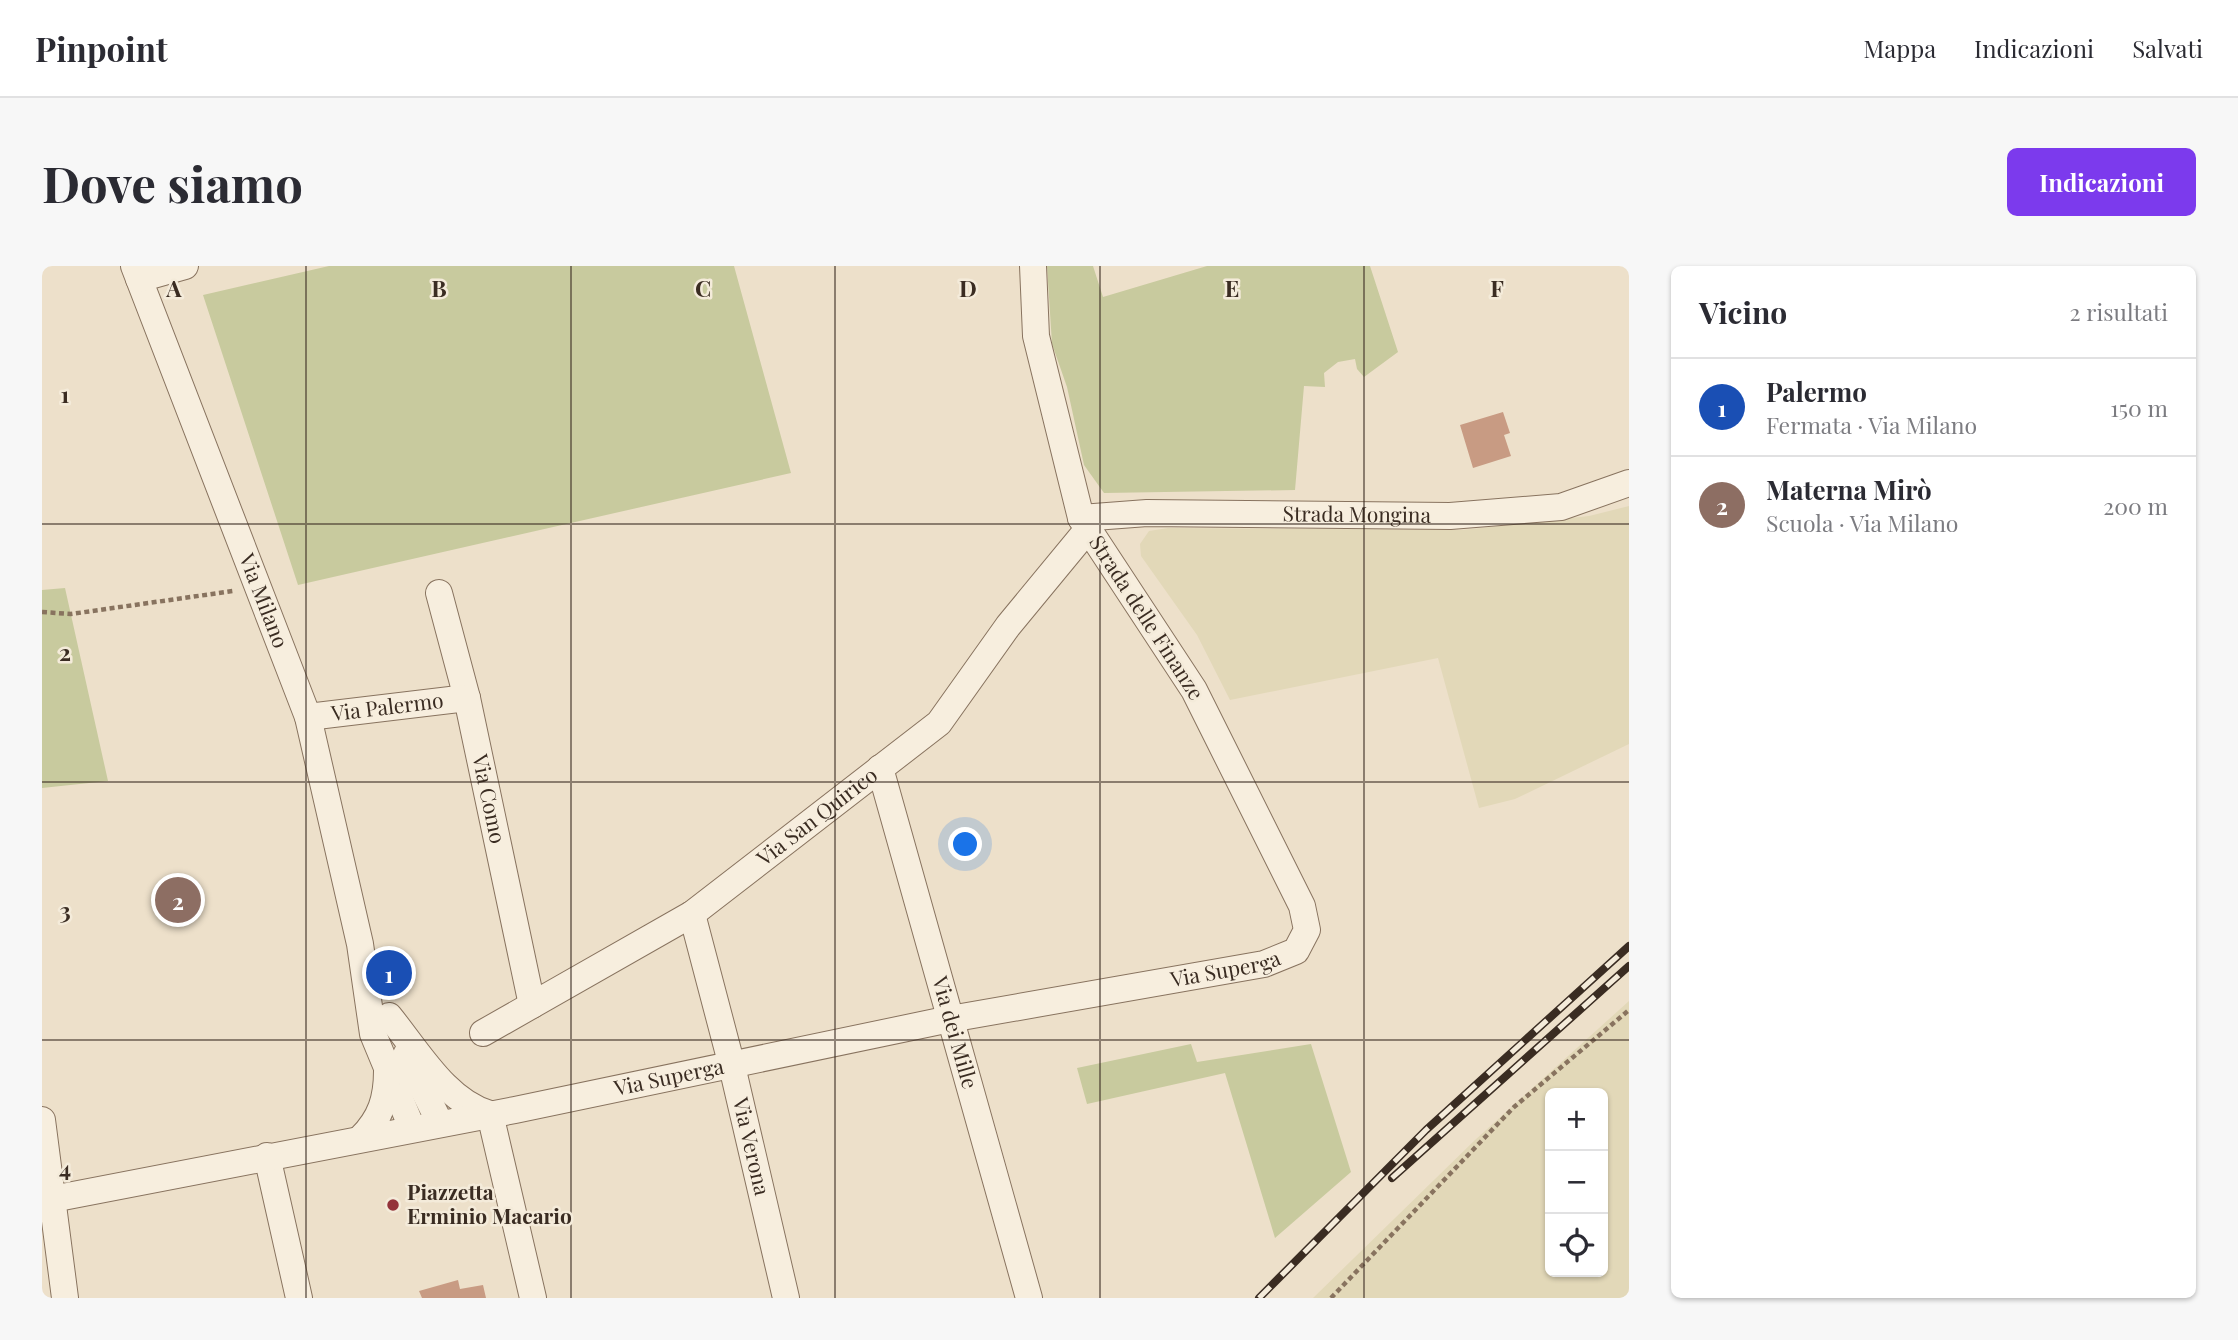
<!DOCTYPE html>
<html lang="it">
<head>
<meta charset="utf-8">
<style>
	:root { --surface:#fff; --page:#f7f7f7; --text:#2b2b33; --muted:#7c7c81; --line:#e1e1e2; --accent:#7c3aed }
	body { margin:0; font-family:"Playfair Display",serif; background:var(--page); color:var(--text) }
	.controls { position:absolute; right:21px; bottom:21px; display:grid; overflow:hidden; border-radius:10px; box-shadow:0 2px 5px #0004 }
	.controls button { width:63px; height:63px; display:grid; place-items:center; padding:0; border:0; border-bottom:2px solid var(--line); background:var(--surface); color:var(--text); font:35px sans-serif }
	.you { position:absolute; left:924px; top:579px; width:24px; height:24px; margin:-18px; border:5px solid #fff; border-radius:50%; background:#1a73e8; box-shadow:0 0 0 10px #1a73e833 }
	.badge { display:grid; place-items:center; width:46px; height:46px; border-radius:50%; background:var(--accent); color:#fff; font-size:23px; font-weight:700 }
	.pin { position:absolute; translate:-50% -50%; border:4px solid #fff; box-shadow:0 2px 7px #0006 }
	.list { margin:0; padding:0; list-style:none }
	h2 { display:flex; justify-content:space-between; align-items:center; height:91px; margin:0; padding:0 28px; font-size:30px }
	h2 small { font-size:23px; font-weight:400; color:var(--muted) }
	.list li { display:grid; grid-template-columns:46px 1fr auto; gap:21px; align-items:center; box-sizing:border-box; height:98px; padding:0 28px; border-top:2px solid var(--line) }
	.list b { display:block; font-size:26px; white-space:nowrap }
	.list p { margin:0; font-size:23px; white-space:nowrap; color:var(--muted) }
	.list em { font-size:23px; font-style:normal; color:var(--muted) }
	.icon { flex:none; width:38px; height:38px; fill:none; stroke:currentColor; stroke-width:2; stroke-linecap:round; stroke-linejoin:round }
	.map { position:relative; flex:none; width:1587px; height:1032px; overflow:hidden; border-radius:10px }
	header { display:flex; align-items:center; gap:42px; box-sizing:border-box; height:98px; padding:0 35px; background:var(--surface); border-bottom:2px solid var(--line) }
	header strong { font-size:33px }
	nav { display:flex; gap:38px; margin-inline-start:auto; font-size:24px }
	.intro { display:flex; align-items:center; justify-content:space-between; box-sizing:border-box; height:168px; padding:0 42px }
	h1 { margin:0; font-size:49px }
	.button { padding:18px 32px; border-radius:10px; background:var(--accent); color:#fff; font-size:24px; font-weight:700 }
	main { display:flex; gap:42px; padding:0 42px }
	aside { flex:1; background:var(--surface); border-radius:10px; box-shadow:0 2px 5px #0004 }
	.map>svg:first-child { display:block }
</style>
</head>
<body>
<header>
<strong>Pinpoint</strong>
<nav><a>Mappa</a><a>Indicazioni</a><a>Salvati</a></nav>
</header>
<div class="intro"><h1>Dove siamo</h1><a class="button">Indicazioni</a></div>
<main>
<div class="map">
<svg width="1587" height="1032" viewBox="0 0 1587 1032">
	<rect width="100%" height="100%" fill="#ede0ca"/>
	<!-- farmland -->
	<path fill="#e2d8b8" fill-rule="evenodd" d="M1587,240v238l-114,55 -36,9 -41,-150 -208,42 -33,-65 -56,-79 -1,-12 9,-13 19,-3 295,2 126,-14z
		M1587,735v297h-316l162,-158zM1508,827h53v179h-53z"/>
	<!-- green -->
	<path fill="#c8ca9e" d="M287,0h405l57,207 -493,112 -95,-290z
		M1005,0h46l10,31 104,-31h163l28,86 -34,25 -7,-8 -2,-10 -17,3 -14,11 1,14 -21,-1 -9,104 -191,3 -20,-28 -17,-78 -15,-43z
		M23,322l43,193 -66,7v-198z
		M1149,778l6,18 114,-18 40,128 -76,66 -50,-165 -138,31 -10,-36z"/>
	<!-- building -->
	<path fill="#c89b83" d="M1461,146l7,21 -6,2 7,21 -38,12 -13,-43z
		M416,1014l2,9 23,-4 3,13h-64l-3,-7z"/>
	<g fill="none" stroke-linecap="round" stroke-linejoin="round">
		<!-- street casing -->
		<g stroke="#88735f" stroke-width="28">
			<g id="street">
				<path id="s1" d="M92,0l174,451 52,227 13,90 39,94"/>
				<path d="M97,13l46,-13"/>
				<path id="s2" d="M1039,252l66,-5 303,3 111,-9 68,-24"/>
				<path id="s3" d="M397,327l28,105 65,307"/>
				<path id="s4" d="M266,451l159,-19"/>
				<path id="s5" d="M838,502l149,530"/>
				<path id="s6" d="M650,648l40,152 54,232"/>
				<path d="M347,750c28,34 57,86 101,98l43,184"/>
				<path id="s7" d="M441,767l209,-119 247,-191 69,-97 80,-97"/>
				<path d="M364,789l34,68"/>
				<path d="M0,854l23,178"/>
				<path d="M319,872c20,-20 26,-40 26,-67"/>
				<path d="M225,890l32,142"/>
				<path id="s8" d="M0,935l473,-91 435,-91 314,-55 32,-13 11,-21 -5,-24 -108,-216 -113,-172 -45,-182 -3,-70"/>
			</g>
		</g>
		<!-- path -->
		<path stroke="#88735f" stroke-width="4.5" stroke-dasharray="5 3.5" stroke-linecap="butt" d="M0,346l29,2 162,-23
			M1289,1032l183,-191 115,-97"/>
		<!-- street -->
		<use href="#street" stroke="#f7eede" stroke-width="26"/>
		<!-- rail casing -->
		<g stroke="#3a2c22" stroke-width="8">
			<path id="rail" d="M1350,912l237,-212
				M1217,1032l167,-168 203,-184"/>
		</g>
		<!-- rail -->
		<use href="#rail" stroke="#f4ebda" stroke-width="5" stroke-dasharray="16" stroke-linecap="butt"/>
	</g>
	<!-- grid -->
	<path fill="none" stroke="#3a2c22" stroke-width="2" stroke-opacity="0.55" d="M264,0v1032M529,0v1032M793,0v1032M1058,0v1032M1322,0v1032M0,258h1587M0,516h1587M0,774h1587"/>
	<!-- markers -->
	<circle fill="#94333a" stroke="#f4ebda" stroke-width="2.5" cx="351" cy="939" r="7"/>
	<g text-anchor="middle" stroke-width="5" stroke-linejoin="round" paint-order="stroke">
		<!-- street labels -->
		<g font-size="21" fill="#3a2c22" stroke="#f4ebda">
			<text dy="7" stroke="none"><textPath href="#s2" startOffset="276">Strada Mongina</textPath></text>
			<text dy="7" stroke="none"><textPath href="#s1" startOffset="359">Via Milano</textPath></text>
			<text transform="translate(1104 352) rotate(57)" y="7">Strada delle Finanze</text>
			<text dy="7" stroke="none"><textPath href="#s4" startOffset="80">Via Palermo</textPath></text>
			<text dy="7" stroke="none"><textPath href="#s3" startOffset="212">Via Como</textPath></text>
			<text dy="7" stroke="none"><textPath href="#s7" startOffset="399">Via San Quirico</textPath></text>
			<text dy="7" stroke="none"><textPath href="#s8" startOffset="1206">Via Superga</textPath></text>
			<text dy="7" stroke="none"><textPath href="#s5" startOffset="275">Via dei Mille</textPath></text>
			<text dy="7" stroke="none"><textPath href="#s8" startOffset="639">Via Superga</textPath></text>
			<text dy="7" stroke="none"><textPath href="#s6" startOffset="240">Via Verona</textPath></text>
		</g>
		<!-- poi labels -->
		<g font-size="21" font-weight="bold" fill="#3a2c22" stroke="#f4ebda" text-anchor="start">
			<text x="365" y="934">Piazzetta<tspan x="365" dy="24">Erminio Macario</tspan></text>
		</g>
	</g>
	<g font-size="23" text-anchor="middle" font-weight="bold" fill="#3a2c22" stroke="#f4ebda" stroke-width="5" stroke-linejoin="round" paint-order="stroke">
		<text x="132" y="31">A</text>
		<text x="397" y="31">B</text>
		<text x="661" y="31">C</text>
		<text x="926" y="31">D</text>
		<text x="1190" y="31">E</text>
		<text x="1455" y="31">F</text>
		<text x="23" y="137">1</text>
		<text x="23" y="395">2</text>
		<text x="23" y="653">3</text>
		<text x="23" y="911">4</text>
	</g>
</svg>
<div class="controls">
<button>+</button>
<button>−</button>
<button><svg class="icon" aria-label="locate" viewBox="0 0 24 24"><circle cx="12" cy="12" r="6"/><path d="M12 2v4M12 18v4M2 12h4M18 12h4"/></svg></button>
</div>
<div class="you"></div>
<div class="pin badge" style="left:347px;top:707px;background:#1a4fb4">1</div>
<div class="pin badge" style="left:136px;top:634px;background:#8d6e63">2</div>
</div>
<aside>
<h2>Vicino<small>2 risultati</small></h2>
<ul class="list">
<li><span class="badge" style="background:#1a4fb4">1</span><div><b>Palermo</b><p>Fermata · Via Milano</p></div><em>150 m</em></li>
<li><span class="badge" style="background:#8d6e63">2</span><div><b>Materna Mirò</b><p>Scuola · Via Milano</p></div><em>200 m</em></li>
</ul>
</aside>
</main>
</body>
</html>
